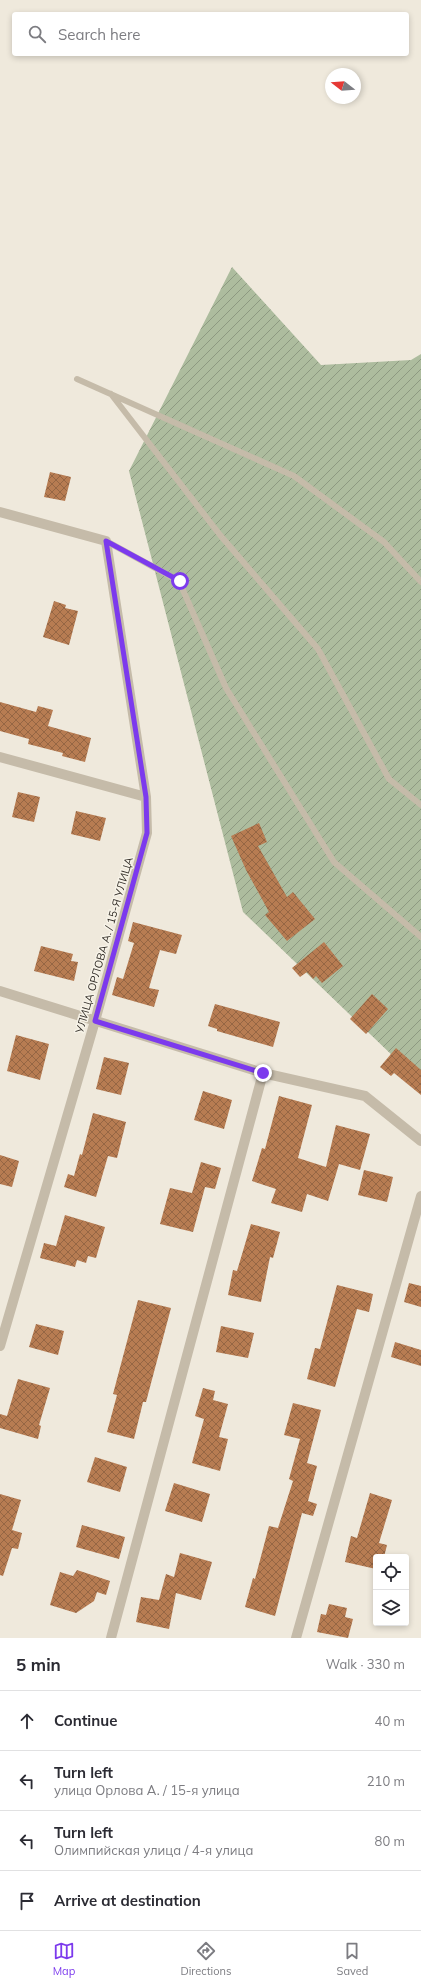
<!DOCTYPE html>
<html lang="en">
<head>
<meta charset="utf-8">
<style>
	:root { --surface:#fff; --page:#f7f7f7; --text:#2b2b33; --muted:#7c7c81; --line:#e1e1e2; --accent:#7c3aed }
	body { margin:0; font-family:Mulish,sans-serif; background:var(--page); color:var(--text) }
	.controls { position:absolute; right:12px; bottom:12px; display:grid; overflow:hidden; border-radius:4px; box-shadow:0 2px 6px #0003 }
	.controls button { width:36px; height:36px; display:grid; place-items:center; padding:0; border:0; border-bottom:1px solid var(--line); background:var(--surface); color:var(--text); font:20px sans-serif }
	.compass { position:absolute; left:325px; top:68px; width:36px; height:36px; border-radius:50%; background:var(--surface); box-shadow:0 2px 6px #0003; rotate:287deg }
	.stop { position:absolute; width:12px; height:12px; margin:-9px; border:3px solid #7c3aed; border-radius:50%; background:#fff }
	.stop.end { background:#7c3aed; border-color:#fff; box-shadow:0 1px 4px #0008 }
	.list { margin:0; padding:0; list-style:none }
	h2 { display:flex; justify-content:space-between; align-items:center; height:52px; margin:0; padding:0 16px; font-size:17px }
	h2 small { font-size:13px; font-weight:400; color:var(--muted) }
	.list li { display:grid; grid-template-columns:26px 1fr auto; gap:12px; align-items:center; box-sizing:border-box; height:60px; padding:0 16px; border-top:1px solid var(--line) }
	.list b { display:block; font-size:15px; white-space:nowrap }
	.list p { margin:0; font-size:13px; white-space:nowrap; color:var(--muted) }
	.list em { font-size:13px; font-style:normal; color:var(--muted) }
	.icon { flex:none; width:22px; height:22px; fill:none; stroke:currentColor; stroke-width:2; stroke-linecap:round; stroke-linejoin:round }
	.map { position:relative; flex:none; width:421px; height:1638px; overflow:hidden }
	.search { position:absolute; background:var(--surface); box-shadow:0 2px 6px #0003; left:12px; right:12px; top:12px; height:44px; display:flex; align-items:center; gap:10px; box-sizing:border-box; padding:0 14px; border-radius:4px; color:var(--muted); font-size:15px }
	.sheet { height:292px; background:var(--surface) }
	nav { display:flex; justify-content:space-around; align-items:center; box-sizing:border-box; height:56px; border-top:1px solid var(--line); background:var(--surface); font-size:11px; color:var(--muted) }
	nav a { display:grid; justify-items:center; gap:2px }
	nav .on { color:var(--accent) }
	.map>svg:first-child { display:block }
</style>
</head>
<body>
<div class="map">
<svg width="421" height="1638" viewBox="0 0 421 1638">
	<defs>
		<pattern id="garden-furrows" width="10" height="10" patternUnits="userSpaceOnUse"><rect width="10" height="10" fill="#adbc9e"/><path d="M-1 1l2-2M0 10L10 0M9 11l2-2" fill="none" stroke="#8d9981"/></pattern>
		<pattern id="building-cross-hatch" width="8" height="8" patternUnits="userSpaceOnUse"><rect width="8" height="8" fill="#b77c52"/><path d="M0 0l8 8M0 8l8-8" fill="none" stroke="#956644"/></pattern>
	</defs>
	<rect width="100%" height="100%" fill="#efe9dc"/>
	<!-- garden -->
	<path fill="url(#garden-furrows)" d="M232,267l89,98 90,-5 10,-6v729l-178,-171 -114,-441z"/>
	<!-- building -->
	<path fill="url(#building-cross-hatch)" d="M50,472l21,5 -6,24 -21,-4z
		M54,601l12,4 -1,3 13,3 -9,34 -26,-8z
		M0,702l36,10 2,-6 15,4 -5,16 43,12 -6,24 -23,-6 1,-3 -35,-9 1,-5 -29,-8z
		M18,792l22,5 -6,25 -22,-5z
		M76,811l30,7 -6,23 -29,-7z
		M259,823l8,19 -9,4 29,51 6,-5 22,27 -28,22 -22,-26 4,-3 -23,-42 -15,-34z
		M133,922l49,13 -6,19 -16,-4 -11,38 10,2 -5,17 -42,-12 5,-18 6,2 11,-36 -6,-2z
		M324,942l19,24 -21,17 -6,-7 -3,3 -6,-7 -7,5 -8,-9z
		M41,946l32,8 -2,7 7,1 -4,19 -40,-10z
		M372,994l16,15 -22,25 -16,-15z
		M215,1004l65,18 -7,25 -56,-16v-2l-9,-3z
		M16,1035l33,9 -9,36 -33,-9z
		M396,1048l25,22v25l-27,-22 -3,3 -11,-9z
		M104,1057l25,6 -8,32 -25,-6z
		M203,1091l29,9 -8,29 -30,-9z
		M279,1096l33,9 -14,53 28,9 10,-42 34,9 -10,36 -21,-6 -11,37 -21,-7 -5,18 -31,-9 5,-14 -24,-8 10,-33 3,1z
		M93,1113l33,9 -9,36 -9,-2 -12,41 -32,-10 4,-13 6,2 6,-22 2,1z
		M0,1155l19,6 -7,26 -12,-3z
		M201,1162l20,6 -6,21 -10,-2 -12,45 -33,-8 10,-36 22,5z
		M364,1170l29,7 -6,25 -29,-7z
		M65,1215l40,12 -9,31 -8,-2 -2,7 -9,-3 -2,7 -35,-9 4,-15 12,3z
		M251,1224l29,8 -7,26 -3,-1 -9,45 -33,-7 5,-25 4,1z
		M409,1283l12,3v21l-17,-5z
		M337,1285l36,9 -4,18 -12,-3 -22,78 -28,-8 8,-31 5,1z
		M138,1300l33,8 -25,94h-3l-9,37 -27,-7 10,-37 -4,-1z
		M36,1324l28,7 -6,24 -29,-8z
		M221,1326l33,7 -6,25 -32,-6z
		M395,1342l26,8v16l-30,-9z
		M18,1379l32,9 -11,37 2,1 -3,13 -38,-11v-14l7,2z
		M203,1388l12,3 -2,9 15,4 -9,33 9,2 -8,32 -28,-8 12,-44 -9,-3z
		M293,1403l28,7 -14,53 10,3 -9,35 9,3 -4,12 -11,-3 -27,103 -30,-9 8,-29 2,1 14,-53 9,2 15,-47 -4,-2 11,-40 -16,-4z
		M95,1457l32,10 -7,25 -33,-10z
		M174,1483l36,11 -8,28 -37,-11z
		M370,1493l22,7 -13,43 8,2 -3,12h-8v12l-31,-7 6,-26 6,2z
		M0,1494l21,6 -9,30 10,3 -4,16 -6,-1 -9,28 -3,-1z
		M82,1525l43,12 -6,22 -43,-12z
		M180,1553l32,9 -11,38 -25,-7 -7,36 -33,-7 5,-25 18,3 7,-26 8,3z
		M77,1570l33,11 -4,14 -9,-3 -3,9 -18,12 -26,-8 10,-33 13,4z
		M329,1604l18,4 -2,9 8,2 -5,19 -31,-6 4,-18 5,1z"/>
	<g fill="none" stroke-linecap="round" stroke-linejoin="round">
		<!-- lane -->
		<path stroke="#c5bba9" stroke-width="6" d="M77,379l217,97 90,66 37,40
			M111,394l109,141 98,114 71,130 32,26
			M106,541l73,40 47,107 108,174 87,75"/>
		<!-- street -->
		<path stroke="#c5bba9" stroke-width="10" d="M0,512l106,29 40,256 1,36 -52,188 -95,325
			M0,757l146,40
			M0,991l263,82 102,23 56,45
			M111,1638l152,-565
			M296,1638l125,-442"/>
	</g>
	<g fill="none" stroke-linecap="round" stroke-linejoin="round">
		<!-- route -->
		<path stroke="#7c3aed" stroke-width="5" d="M180,581l-74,-40 40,256 1,36 -52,188 168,52"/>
	</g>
	<g text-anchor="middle" stroke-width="3" stroke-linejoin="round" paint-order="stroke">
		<!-- street labels -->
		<g font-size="11" fill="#332e28" stroke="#f7f3e8">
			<text transform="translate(104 945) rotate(-74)" y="4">УЛИЦА ОРЛОВА А. / 15-Я УЛИЦА</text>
		</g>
	</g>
</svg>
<div class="controls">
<button><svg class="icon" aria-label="locate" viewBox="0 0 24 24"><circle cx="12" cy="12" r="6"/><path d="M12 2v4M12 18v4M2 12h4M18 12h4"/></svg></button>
<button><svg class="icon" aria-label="layers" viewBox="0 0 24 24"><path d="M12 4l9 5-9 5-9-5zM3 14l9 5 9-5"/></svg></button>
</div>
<svg class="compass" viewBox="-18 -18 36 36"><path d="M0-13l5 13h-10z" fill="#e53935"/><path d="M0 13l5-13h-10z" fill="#7c7c81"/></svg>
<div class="stop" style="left:180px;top:581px"></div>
<div class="stop end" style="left:263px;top:1073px"></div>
<div class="search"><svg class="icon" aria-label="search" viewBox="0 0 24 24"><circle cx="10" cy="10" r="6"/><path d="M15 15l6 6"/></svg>Search here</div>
</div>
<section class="sheet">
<h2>5 min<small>Walk · 330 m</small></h2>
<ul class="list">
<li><svg class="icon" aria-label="ahead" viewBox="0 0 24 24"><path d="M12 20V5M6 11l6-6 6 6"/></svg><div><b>Continue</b></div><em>40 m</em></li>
<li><svg class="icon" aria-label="left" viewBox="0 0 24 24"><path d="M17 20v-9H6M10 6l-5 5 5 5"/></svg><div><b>Turn left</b><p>улица Орлова А. / 15-я улица</p></div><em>210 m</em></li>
<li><svg class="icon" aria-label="left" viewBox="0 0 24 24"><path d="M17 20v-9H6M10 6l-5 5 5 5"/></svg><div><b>Turn left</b><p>Олимпийская улица / 4-я улица</p></div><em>80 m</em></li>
<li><svg class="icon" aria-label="arrive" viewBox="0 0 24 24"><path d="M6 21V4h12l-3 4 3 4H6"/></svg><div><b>Arrive at destination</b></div></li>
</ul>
</section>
<nav>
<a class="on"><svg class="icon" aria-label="map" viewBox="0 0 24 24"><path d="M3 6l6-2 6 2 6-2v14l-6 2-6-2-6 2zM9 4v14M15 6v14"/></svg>Map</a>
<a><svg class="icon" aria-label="directions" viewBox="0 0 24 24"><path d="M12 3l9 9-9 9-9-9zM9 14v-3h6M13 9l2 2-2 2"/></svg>Directions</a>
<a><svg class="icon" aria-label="saved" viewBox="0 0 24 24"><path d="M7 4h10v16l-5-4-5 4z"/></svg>Saved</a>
</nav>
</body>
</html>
